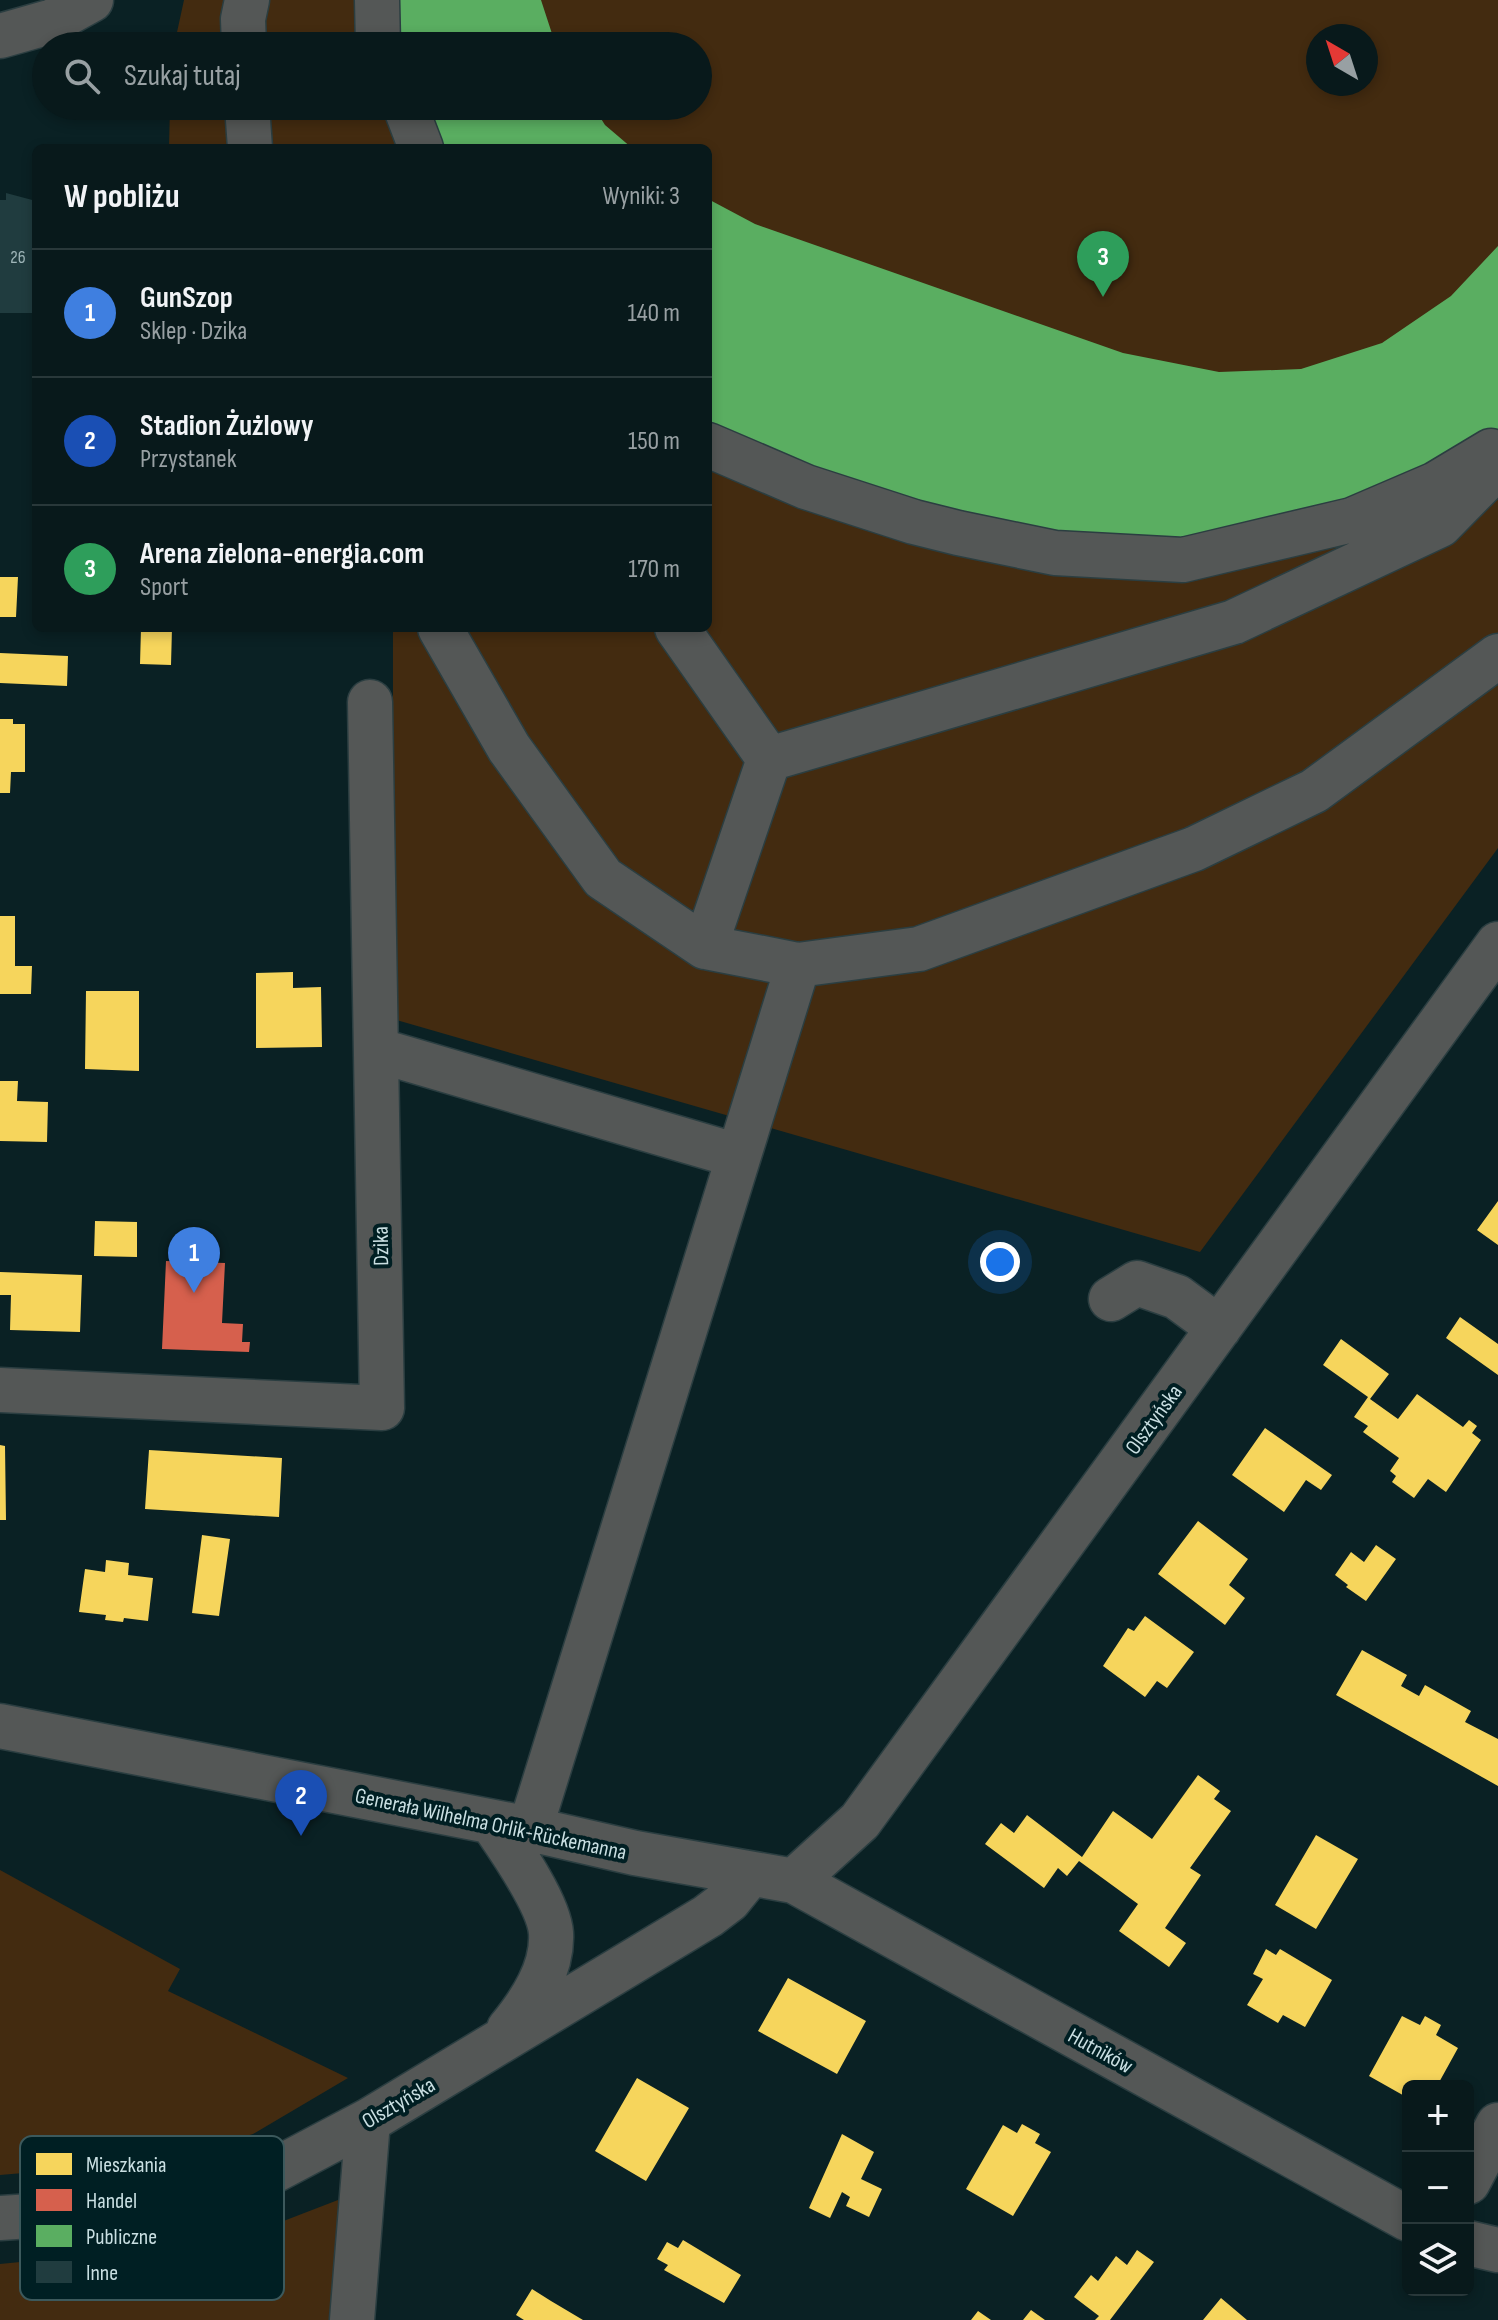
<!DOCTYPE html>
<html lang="pl">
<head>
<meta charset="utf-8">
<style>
	:root { --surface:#08191b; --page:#112224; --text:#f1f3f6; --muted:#98a0a3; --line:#29383a; --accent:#8c9099 }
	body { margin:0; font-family:"Sofia Sans Condensed",sans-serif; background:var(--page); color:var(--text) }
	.controls { position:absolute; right:24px; bottom:24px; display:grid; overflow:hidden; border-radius:12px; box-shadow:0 4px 12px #0003 }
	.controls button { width:72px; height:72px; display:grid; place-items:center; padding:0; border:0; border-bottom:2px solid var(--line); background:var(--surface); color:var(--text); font:40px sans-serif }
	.compass { position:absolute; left:1306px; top:24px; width:72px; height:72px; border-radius:50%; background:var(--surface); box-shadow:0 4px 12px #0003; rotate:321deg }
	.you { position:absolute; left:1000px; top:1262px; width:28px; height:28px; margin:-20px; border:6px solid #fff; border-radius:50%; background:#1a73e8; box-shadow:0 0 0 12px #1a73e833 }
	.badge { display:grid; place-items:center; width:52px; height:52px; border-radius:50%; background:var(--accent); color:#fff; font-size:26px; font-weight:700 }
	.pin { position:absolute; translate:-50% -66px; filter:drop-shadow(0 2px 4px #0008) }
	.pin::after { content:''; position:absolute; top:42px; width:28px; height:24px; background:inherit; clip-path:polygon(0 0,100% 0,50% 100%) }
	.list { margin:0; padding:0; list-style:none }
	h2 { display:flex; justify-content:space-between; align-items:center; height:104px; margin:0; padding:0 32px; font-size:34px }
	h2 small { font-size:26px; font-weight:400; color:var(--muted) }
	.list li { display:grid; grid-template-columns:52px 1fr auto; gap:24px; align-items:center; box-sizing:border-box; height:128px; padding:0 32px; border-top:2px solid var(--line) }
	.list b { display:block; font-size:30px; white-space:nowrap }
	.list p { margin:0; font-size:26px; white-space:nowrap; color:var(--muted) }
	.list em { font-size:26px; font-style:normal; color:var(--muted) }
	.icon { flex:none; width:44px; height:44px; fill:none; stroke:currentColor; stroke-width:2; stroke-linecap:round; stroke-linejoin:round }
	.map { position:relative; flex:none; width:1498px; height:2320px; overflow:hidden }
	.search { position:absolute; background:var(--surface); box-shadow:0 4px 12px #0003; left:32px; top:32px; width:680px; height:88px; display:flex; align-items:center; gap:20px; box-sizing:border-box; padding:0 28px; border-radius:44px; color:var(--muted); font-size:30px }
	.panel { position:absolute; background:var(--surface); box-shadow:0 4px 12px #0003; left:32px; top:144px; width:680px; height:488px; border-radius:12px }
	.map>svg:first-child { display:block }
</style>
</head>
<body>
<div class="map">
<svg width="1498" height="2320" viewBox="0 0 1498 2320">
	<rect width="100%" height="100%" fill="#0a2124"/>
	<!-- green -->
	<path fill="#432b10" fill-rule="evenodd" d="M184,0h1314v848l-298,404 -807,-233v-391h315v-480h-539l1,-42h528v-60h-524zM1318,36h48v48h-48z
		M0,1870l180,99 -12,22 180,87 -95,56 -89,27 -164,14z
		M338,2200l2,120h-340v-56l202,-20 53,-12z"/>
	<!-- homes -->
	<path fill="#f6d55c" d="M0,577h18l-2,40h-16z
		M141,628h31l-1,37 -31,-1z
		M0,653l68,3 -1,30 -67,-3z
		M0,719h13v5h12v48h-14l-1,21h-10z
		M0,916h15v50h17l-1,28h-31z
		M293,972v16l28,-1 1,60 -66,1v-75z
		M86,991h53v80l-54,-2z
		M0,1081h18l-1,20 31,1 -1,40 -47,-1z
		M1498,1201v44l-21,-15z
		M95,1221l42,1v35l-43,-1z
		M0,1272l82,3 -2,57 -70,-2 1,-35h-11z
		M1460,1317l38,27v31l-52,-37z
		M1341,1339l48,35 -19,25 28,20 19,-25 46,33 6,-7 8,6 -5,7 9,7 -35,52 -18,-13 -14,19 -22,-16 4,-6 -6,-5 9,-13 -36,-26 5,-6 -14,-9 14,-20 -45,-32z
		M1265,1428l67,47 -11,15 -15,-10 -22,32 -52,-37z
		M0,1445l5,1 1,74h-6z
		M149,1450l133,8 -3,59 -134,-8z
		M1198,1521l50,38 -19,26 16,13 -20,27 -67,-51z
		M202,1535l28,4 -11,77 -27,-3z
		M1376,1545l20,14 -30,42 -20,-14 2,-2 -13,-10 16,-23 13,10z
		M106,1560l23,3 -1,12 25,3 -5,43 -24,-3 -1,4 -18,-2 1,-5 -27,-3 6,-43 20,3z
		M1145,1616l49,36 -27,36 -10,-7 -12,16 -42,-31 25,-38 6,3z
		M1362,1650l45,25 -6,11 18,10 6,-11 46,26 -6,11 33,17v47l-162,-91z
		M1198,1775l22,16 -6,8 17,12 -41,57 11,7 -36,53 21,15 -17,24 -50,-36 19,-27 -59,-43 -12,15 -9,-8 -14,20 -59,-44 16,-21 13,10 13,-18 55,42 31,-46 39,28z
		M1316,1835l42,24 -42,70 -41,-24z
		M1266,1949l10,6 4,-6 52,31 -27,47 -22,-12 -5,8 -31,-18 16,-26 -10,-5z
		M788,1978l78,43 -29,53 -79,-43z
		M1402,2016l18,9 5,-9 16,9 -5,10 22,13 -21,38h-29v12l-39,-22z
		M637,2078l52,30 -43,73 -51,-30z
		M1022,2124l18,10 -5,9 16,9 -38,64 -47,-27 37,-64 14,8z
		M842,2134l32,18 -13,27 21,10 -13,28 -23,-11 4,-9 -8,-5 -12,26 -21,-10z
		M683,2240l58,35 -17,28 -60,-33 4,-5 -11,-6 10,-17 11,6z
		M1137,2250l17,12 -44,58h-15l4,-4 -25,-19 17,-22 7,6 18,-25 11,9z
		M532,2289l19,12 32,19h-59l-8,-5z
		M1221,2298l26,22h-44z
		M1031,2310l14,10h-22z
		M978,2311l13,9h-20z"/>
	<!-- shops -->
	<path fill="#d6604d" d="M166,1261l59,2 -3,60 21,1 -1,18h8l-1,10 -87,-3z"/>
	<!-- public -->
	<path fill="#5aae61" d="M377,0h164l15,46h-171z
		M405,106h188l12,19 27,23h-211z
		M708,199l47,25 368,129 96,19 82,-3 81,-26 69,-47 47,-50v201l-146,73 -297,33 -347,-108z"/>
	<!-- building -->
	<path fill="#203c3f" d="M6,193l30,8v112h-36v-113h6z"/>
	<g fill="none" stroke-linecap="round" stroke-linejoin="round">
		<!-- minor casing -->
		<g stroke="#2b3e41" stroke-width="47">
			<path id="minor" d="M377,0l1,46
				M0,36l53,-15 38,-21
				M244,46l-1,-27 4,-19
				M247,106l3,42
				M405,106l16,42
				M708,445l98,42 108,35 44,11 97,20 128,7 169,-40 84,-36 55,-33
				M440,628l69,120 94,130 102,69 93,18 121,-16 275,-100 120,-58 184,-135
				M677,628l92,131
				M705,947l64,-188 465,-137 206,-97 58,-59
				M377,1050l361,106
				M1111,1299l26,-16 40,14 42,31
				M0,1390l382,18 -12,-706
				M0,1726l530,103 105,24 159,28 614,338
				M492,1822c17,25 57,81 59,111 2,36 -20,69 -42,96
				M530,1829l268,-864
				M794,1881l66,-60 638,-877
				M1468,2182l30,-57
				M0,2218l108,-7 89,-13 65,-21 106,-56 340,-205 21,-16 21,-26
				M1468,2243l30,7
				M352,2320l16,-199"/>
		</g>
		<!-- minor -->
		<use href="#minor" stroke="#545756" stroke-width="44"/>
	</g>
	<g text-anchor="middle" stroke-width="8" stroke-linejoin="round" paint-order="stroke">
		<!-- number labels -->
		<g font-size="18" fill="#9fb6b9">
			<text x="18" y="263">26</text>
		</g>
		<!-- street labels -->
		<g font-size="22" fill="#c9dfe2" stroke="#001f23">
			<text transform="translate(380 1246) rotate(-91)" y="8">Dzika</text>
			<text transform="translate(1153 1419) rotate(-54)" y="8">Olsztyńska</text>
			<text transform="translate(491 1823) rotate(12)" y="8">Generała Wilhelma Orlik-Rückemanna</text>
			<text transform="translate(1101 2050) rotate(29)" y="8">Hutników</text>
			<text transform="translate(398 2102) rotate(-30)" y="8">Olsztyńska</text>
		</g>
	</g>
	<!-- legend -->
	<rect x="20" y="2136" width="264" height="164" rx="12" fill="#001f23" stroke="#3c595c" stroke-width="2"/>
	<rect x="36" y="2153" width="36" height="22" fill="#f6d55c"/>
	<rect x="36" y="2189" width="36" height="22" fill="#d6604d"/>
	<rect x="36" y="2225" width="36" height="22" fill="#5aae61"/>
	<rect x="36" y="2261" width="36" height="22" fill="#203c3f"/>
	<g font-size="22" fill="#c9dfe2">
		<text x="86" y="2172">Mieszkania</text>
		<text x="86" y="2208">Handel</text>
		<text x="86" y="2244">Publiczne</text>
		<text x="86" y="2280">Inne</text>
	</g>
</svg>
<div class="controls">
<button>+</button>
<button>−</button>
<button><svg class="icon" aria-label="layers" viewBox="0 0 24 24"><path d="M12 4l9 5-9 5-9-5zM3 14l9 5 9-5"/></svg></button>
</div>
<svg class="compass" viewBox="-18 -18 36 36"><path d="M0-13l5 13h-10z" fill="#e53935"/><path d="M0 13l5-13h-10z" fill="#98a0a3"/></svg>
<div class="you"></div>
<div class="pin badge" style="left:194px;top:1293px;background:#3f7fe0">1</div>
<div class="pin badge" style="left:301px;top:1836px;background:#1a4fb4">2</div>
<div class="pin badge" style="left:1103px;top:297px;background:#2e9e5b">3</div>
<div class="search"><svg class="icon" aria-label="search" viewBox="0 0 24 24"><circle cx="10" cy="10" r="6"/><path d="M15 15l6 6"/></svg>Szukaj tutaj</div>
<section class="panel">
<h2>W pobliżu<small>Wyniki: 3</small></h2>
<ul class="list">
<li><span class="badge" style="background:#3f7fe0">1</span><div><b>GunSzop</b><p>Sklep · Dzika</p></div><em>140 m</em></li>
<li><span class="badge" style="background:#1a4fb4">2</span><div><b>Stadion Żużlowy</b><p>Przystanek</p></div><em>150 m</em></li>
<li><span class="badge" style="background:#2e9e5b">3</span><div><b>Arena zielona-energia.com</b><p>Sport</p></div><em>170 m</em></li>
</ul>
</section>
</div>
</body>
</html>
